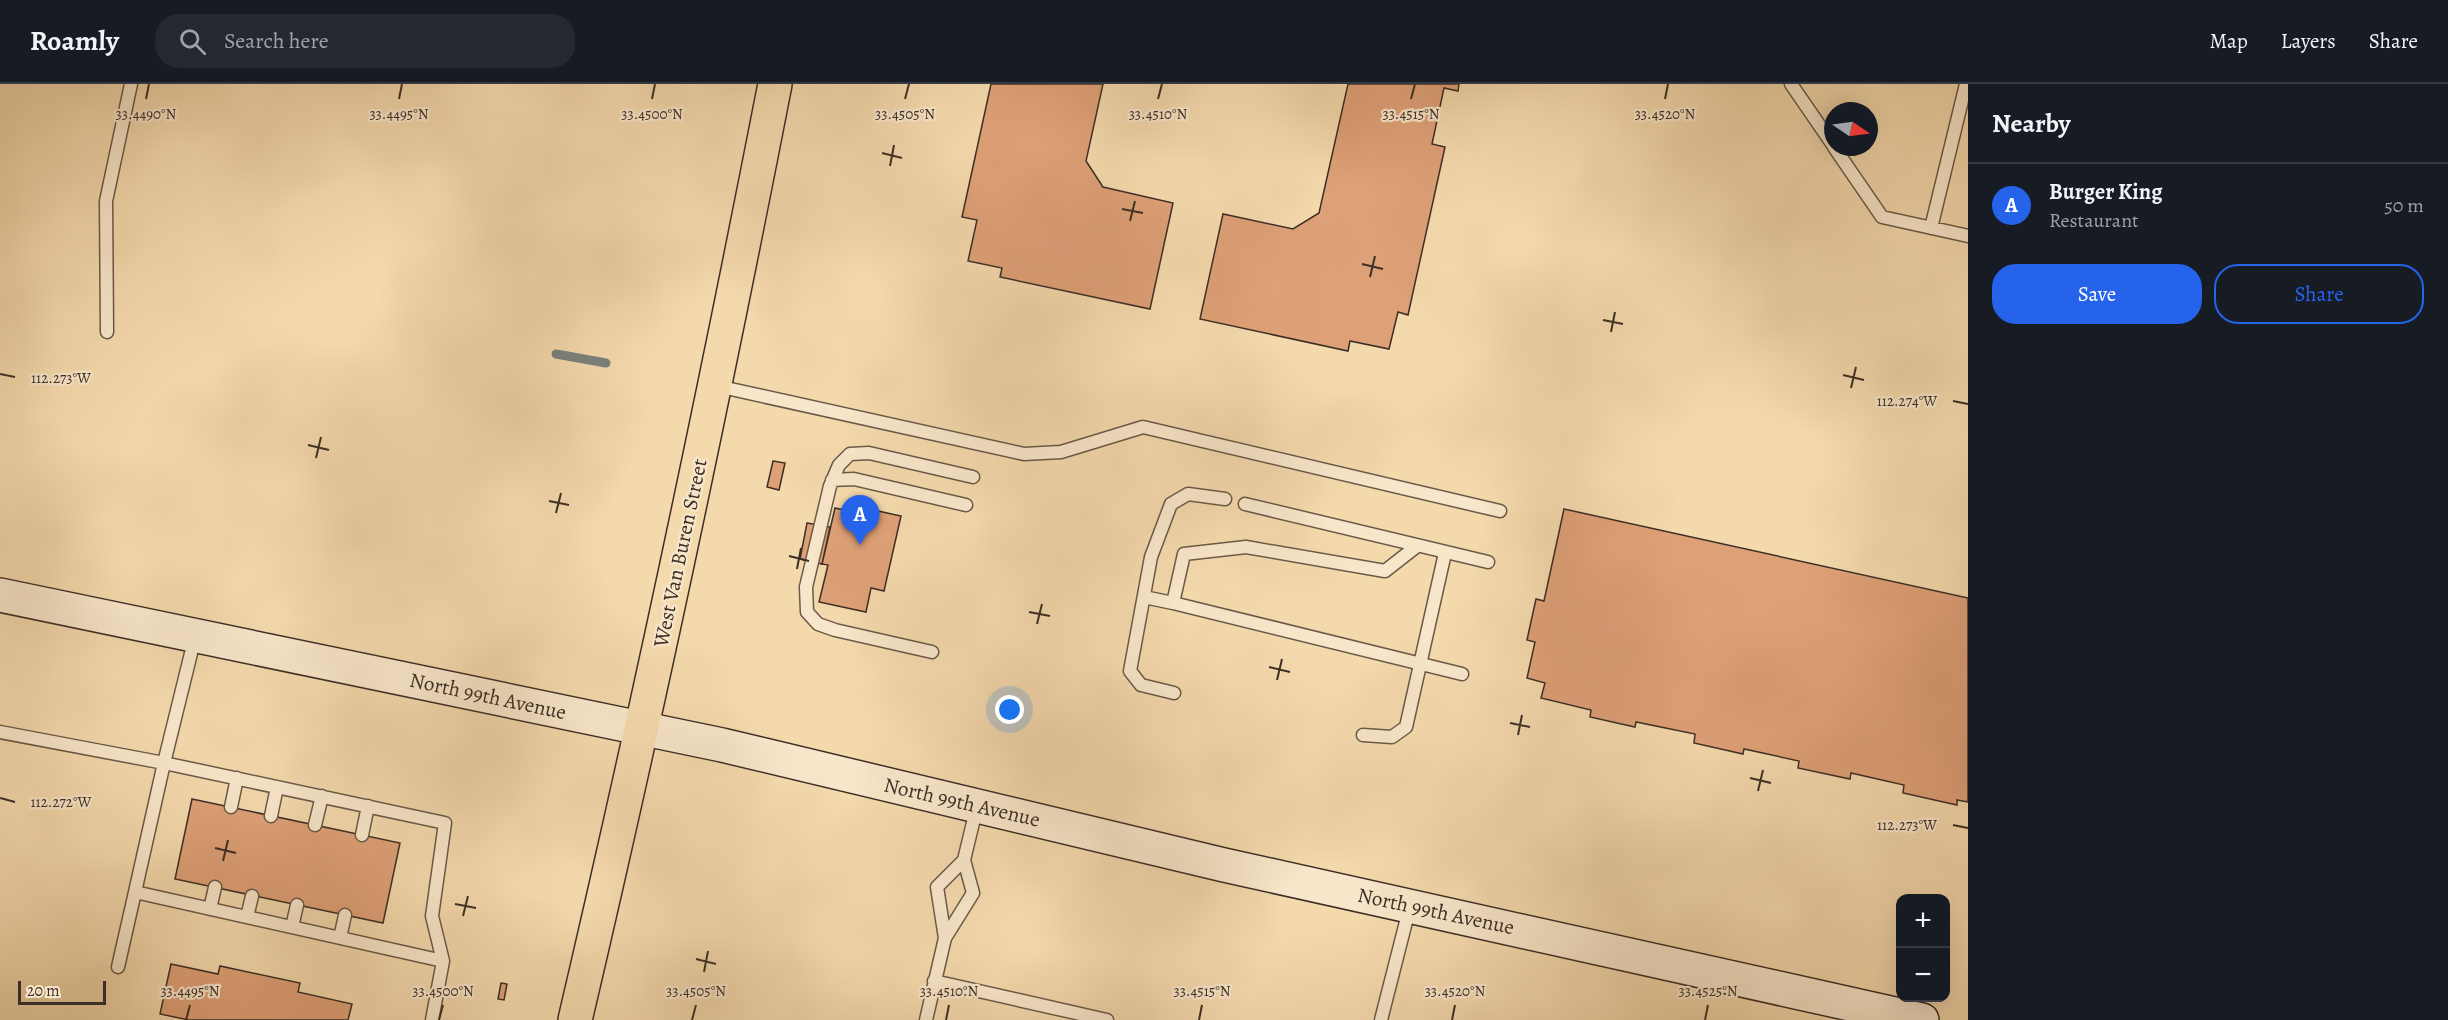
<!DOCTYPE html>
<html lang="en">
<head>
<meta charset="utf-8">
<style>
	:root { --surface:#171b24; --page:#242831; --text:#f1f3f6; --muted:#9ea1a6; --line:#363941; --accent:#2563eb }
	body { margin:0; font-family:Alegreya,serif; background:var(--page); color:var(--text) }
	.controls { position:absolute; right:18px; bottom:18px; display:grid; overflow:hidden; border-radius:12px; box-shadow:0 6px 24px #0002 }
	.controls button { width:54px; height:54px; display:grid; place-items:center; padding:0; border:0; border-bottom:2px solid var(--line); background:var(--surface); color:var(--text); font:30px sans-serif }
	.compass { position:absolute; left:1824px; top:18px; width:54px; height:54px; border-radius:50%; background:var(--surface); box-shadow:0 6px 24px #0002; rotate:103deg }
	.scale { position:absolute; left:18px; bottom:15px; width:88px; box-sizing:border-box; padding-left:6px; border:3px solid #3c2f26; border-top:0; font-size:16px; line-height:21px; white-space:nowrap; color:#3c2f26; -webkit-text-stroke:4px #f8e6ca; paint-order:stroke }
	.you { position:absolute; left:1010px; top:626px; width:21px; height:21px; margin:-15px; border:4px solid #fff; border-radius:50%; background:#1a73e8; box-shadow:0 0 0 9px #1a73e833 }
	.badge { display:grid; place-items:center; width:39px; height:39px; border-radius:50%; background:var(--accent); color:#fff; font-size:20px; font-weight:700 }
	.pin { position:absolute; translate:-50% -50px; filter:drop-shadow(0 2px 3px #0008) }
	.pin::after { content:''; position:absolute; top:32px; width:21px; height:18px; background:inherit; clip-path:polygon(0 0,100% 0,50% 100%) }
	.list { margin:0; padding:0; list-style:none }
	h2 { display:flex; justify-content:space-between; align-items:center; height:78px; margin:0; padding:0 24px; font-size:26px }
	h2 small { font-size:20px; font-weight:400; color:var(--muted) }
	.list li { display:grid; grid-template-columns:39px 1fr auto; gap:18px; align-items:center; box-sizing:border-box; height:84px; padding:0 24px; border-top:2px solid var(--line) }
	.list b { display:block; font-size:22px; white-space:nowrap }
	.list p { margin:0; font-size:20px; white-space:nowrap; color:var(--muted) }
	.list em { font-size:20px; font-style:normal; color:var(--muted) }
	.actions { display:flex; gap:12px; padding:18px 24px }
	.actions a { flex:1; padding:14px 0; border:2px solid var(--accent); border-radius:24px; text-align:center; font-size:21px; color:var(--accent) }
	.actions .main { background:var(--accent); color:#fff }
	.icon { flex:none; width:33px; height:33px; fill:none; stroke:currentColor; stroke-width:2; stroke-linecap:round; stroke-linejoin:round }
	.map { position:relative; flex:none; width:1968px; height:936px; overflow:hidden }
	header { display:flex; align-items:center; gap:36px; box-sizing:border-box; height:84px; padding:0 30px; background:var(--surface); border-bottom:2px solid var(--line) }
	header strong { font-size:28px }
	nav { display:flex; gap:33px; margin-inline-start:auto; font-size:21px }
	.search { width:420px; height:54px; background:var(--page); display:flex; align-items:center; gap:15px; box-sizing:border-box; padding:0 21px; border-radius:24px; color:var(--muted); font-size:22px }
	main { display:flex }
	aside { flex:1; background:var(--surface) }
	.map>svg:first-child { display:block }
</style>
</head>
<body>
<header>
<strong>Roamly</strong>
<div class="search"><svg class="icon" aria-label="search" viewBox="0 0 24 24"><circle cx="10" cy="10" r="6"/><path d="M15 15l6 6"/></svg>Search here</div>
<nav><a>Map</a><a>Layers</a><a>Share</a></nav>
</header>
<main>
<div class="map">
<svg width="1968" height="936" viewBox="0 0 1968 936">
	<rect width="100%" height="100%" fill="#f4d9ad"/>
	<filter id="stains"><feTurbulence type="fractalNoise" baseFrequency=".00333" numOctaves="4"/><feColorMatrix values="0 0 0 0 .2 0 0 0 0 .09 0 0 0 0 .02 0 0 0 .5 -.17"/></filter>
	<radialGradient id="worn" r=".72"><stop offset=".6" stop-color="#630" stop-opacity="0"/><stop offset="1" stop-color="#630" stop-opacity=".3"/></radialGradient>
	<g fill="none" stroke-linecap="round" stroke-linejoin="round">
		<!-- stream -->
		<path stroke="#79817d" stroke-width="9" d="M556,270l50,9"/>
	</g>
	<!-- building -->
	<path fill="#dea077" stroke="#3c2f26" stroke-width="1.5" d="M991,0h112l-17,77 17,26 70,16 -23,106 -150,-32 2,-9 -34,-7 9,-41 -15,-3z
		M1348,0h111l-1,7 -14,-3 -12,56 13,3 -37,168 -10,-3 -9,37 -39,-8 -2,10 -148,-32 23,-105 70,15 26,-16z
		M773,377l12,2 -6,27 -12,-3z
		M835,424l42,9 1,-6 23,5 -17,75 -13,-3 -5,24 -47,-10 9,-37 -6,-1z
		M1564,425l404,89v204l-11,-2v5l-54,-12 1,-8 -53,-12 -1,6 -52,-11 1,-7 -55,-12 -1,5 -49,-11 1,-9 -59,-12 -1,5 -45,-10 1,-7 -50,-12 4,-15 -18,-5 8,-36 -8,-2 9,-41 8,2z
		M807,439l23,4 -8,37 -22,-5z
		M192,715l208,44 -17,80 -208,-44z
		M171,880l47,10 2,-8 80,17 -2,9 54,12 -4,16h-159l-29,-6z
		M501,899l6,1 -3,16 -6,-1z"/>
	<g fill="none" stroke-linecap="round" stroke-linejoin="round">
		<!-- service casing -->
		<g stroke="#6a5a48" stroke-width="15">
			<path id="service" d="M1791,0l42,61
				M1834,63l48,70 86,19
				M1931,144l35,-144
				M107,248l-1,-131 25,-117
				M717,302l307,68 37,-2 82,-25 357,84
				M832,396l22,-1 112,26
				M1245,420l243,58
				M1417,462l-32,25 -139,-24 -62,7 -11,49 289,71
				M1144,513l29,6
				M195,553l-31,126 -29,129 308,69
				M932,568l-97,-22 -17,-6 -11,-12 -1,-25 24,-101 9,-21 11,-11 19,-1 104,24
				M1174,609l-33,-8 -11,-14 21,-114 20,-53 17,-10 37,5
				M0,648l164,31 281,60 -13,93 11,45 -11,59
				M1363,651l29,2 14,-10 39,-174
				M231,723l6,-29
				M271,732l6,-29
				M315,741l7,-29
				M362,751l6,-29
				M210,825l5,-22
				M247,833l5,-21
				M292,843l5,-22
				M340,854l5,-23
				M945,854l-8,-51 27,-27
				M118,883l17,-75
				M934,897l173,39
				M926,936l19,-82 28,-45 -9,-33 13,-54
				M1381,936l29,-114"/>
		</g>
		<!-- secondary casing -->
		<g stroke="#3c2f26" stroke-width="36">
			<path id="secondary" d="M0,511l722,150 502,120 698,155"/>
		</g>
		<!-- primary casing -->
		<g stroke="#3c2f26" stroke-width="36">
			<path id="primary" d="M575,936c73,-311 139,-623 200,-936"/>
		</g>
		<!-- service -->
		<use href="#service" stroke="#f8e6ca" stroke-width="12"/>
		<!-- secondary -->
		<use href="#secondary" stroke="#f8e6ca" stroke-width="33"/>
		<!-- primary -->
		<use href="#primary" stroke="#f4d9ad" stroke-width="33"/>
	</g>
	<!-- ticks -->
	<path fill="none" stroke="#3c2f26" stroke-width="2" d="M146,15l3,-15M399,15l3,-15M652,15l3,-15M905,15l4,-15M1158,15l4,-15M1411,15l4,-15M1665,15l3,-15M882,69l20,5M890,82l4,-21M1122,125l21,4M1130,137l5,-20M1362,180l21,5M1370,193l5,-21M1603,236l20,4M1611,248l4,-20M0,290l15,3M1843,291l21,5M1851,304l5,-21M1953,317l15,3M308,361l21,5M316,374l5,-21M549,417l20,4M556,429l5,-20M789,472l20,5M797,485l4,-21M1029,528l21,4M1037,540l5,-20M1269,583l21,5M1277,596l5,-21M1510,639l20,4M1518,651l4,-20M1750,694l21,5M1758,707l5,-21M0,714l15,4M1953,741l15,3M215,764l21,5M223,777l5,-21M455,820l21,4M463,832l5,-20M696,875l20,5M704,888l4,-21M186,936l4,-15M439,936l4,-15M692,936l4,-15M946,936l3,-15M1199,936l3,-15M1452,936l3,-15M1705,936l3,-15"/>
	<g text-anchor="middle" stroke-width="4.5" stroke-linejoin="round" paint-order="stroke">
		<!-- street labels -->
		<g font-size="21" fill="#3c2f26" stroke="#f8e6ca">
			<text transform="translate(680 469) rotate(-78)" y="7">West Van Buren Street</text>
			<text transform="translate(488 612) rotate(12)" y="7">North 99th Avenue</text>
			<text transform="translate(962 718) rotate(13)" y="7">North 99th Avenue</text>
			<text transform="translate(1436 827) rotate(12)" y="7">North 99th Avenue</text>
		</g>
	</g>
	<g font-size="15" text-anchor="middle" fill="#3c2f26" stroke="#f8e6ca" stroke-width="4.5" stroke-linejoin="round" paint-order="stroke">
		<text x="146" y="35">33.4490°N</text>
		<text x="399" y="35">33.4495°N</text>
		<text x="652" y="35">33.4500°N</text>
		<text x="905" y="35">33.4505°N</text>
		<text x="1158" y="35">33.4510°N</text>
		<text x="1411" y="35">33.4515°N</text>
		<text x="1665" y="35">33.4520°N</text>
		<text x="61" y="299">112.273°W</text>
		<text x="1907" y="322">112.274°W</text>
		<text x="61" y="723">112.272°W</text>
		<text x="1907" y="746">112.273°W</text>
		<text x="190" y="912">33.4495°N</text>
		<text x="443" y="912">33.4500°N</text>
		<text x="696" y="912">33.4505°N</text>
		<text x="949" y="912">33.4510°N</text>
		<text x="1202" y="912">33.4515°N</text>
		<text x="1455" y="912">33.4520°N</text>
		<text x="1708" y="912">33.4525°N</text>
	</g>
	<rect width="100%" height="100%" filter="url(#stains)"/>
	<rect width="100%" height="100%" fill="url(#worn)"/>
</svg>
<div class="controls">
<button>+</button>
<button>−</button>
</div>
<svg class="compass" viewBox="-18 -18 36 36"><path d="M0-13l5 13h-10z" fill="#e53935"/><path d="M0 13l5-13h-10z" fill="#9ea1a6"/></svg>
<div class="scale">20 m</div>
<div class="you"></div>
<div class="pin badge" style="left:860px;top:461px">A</div>
</div>
<aside>
<h2>Nearby<small></small></h2>
<ul class="list">
<li><span class="badge">A</span><div><b>Burger King</b><p>Restaurant</p></div><em>50 m</em></li>
</ul>
<div class="actions"><a class="main">Save</a><a>Share</a></div>
</aside>
</main>
</body>
</html>
